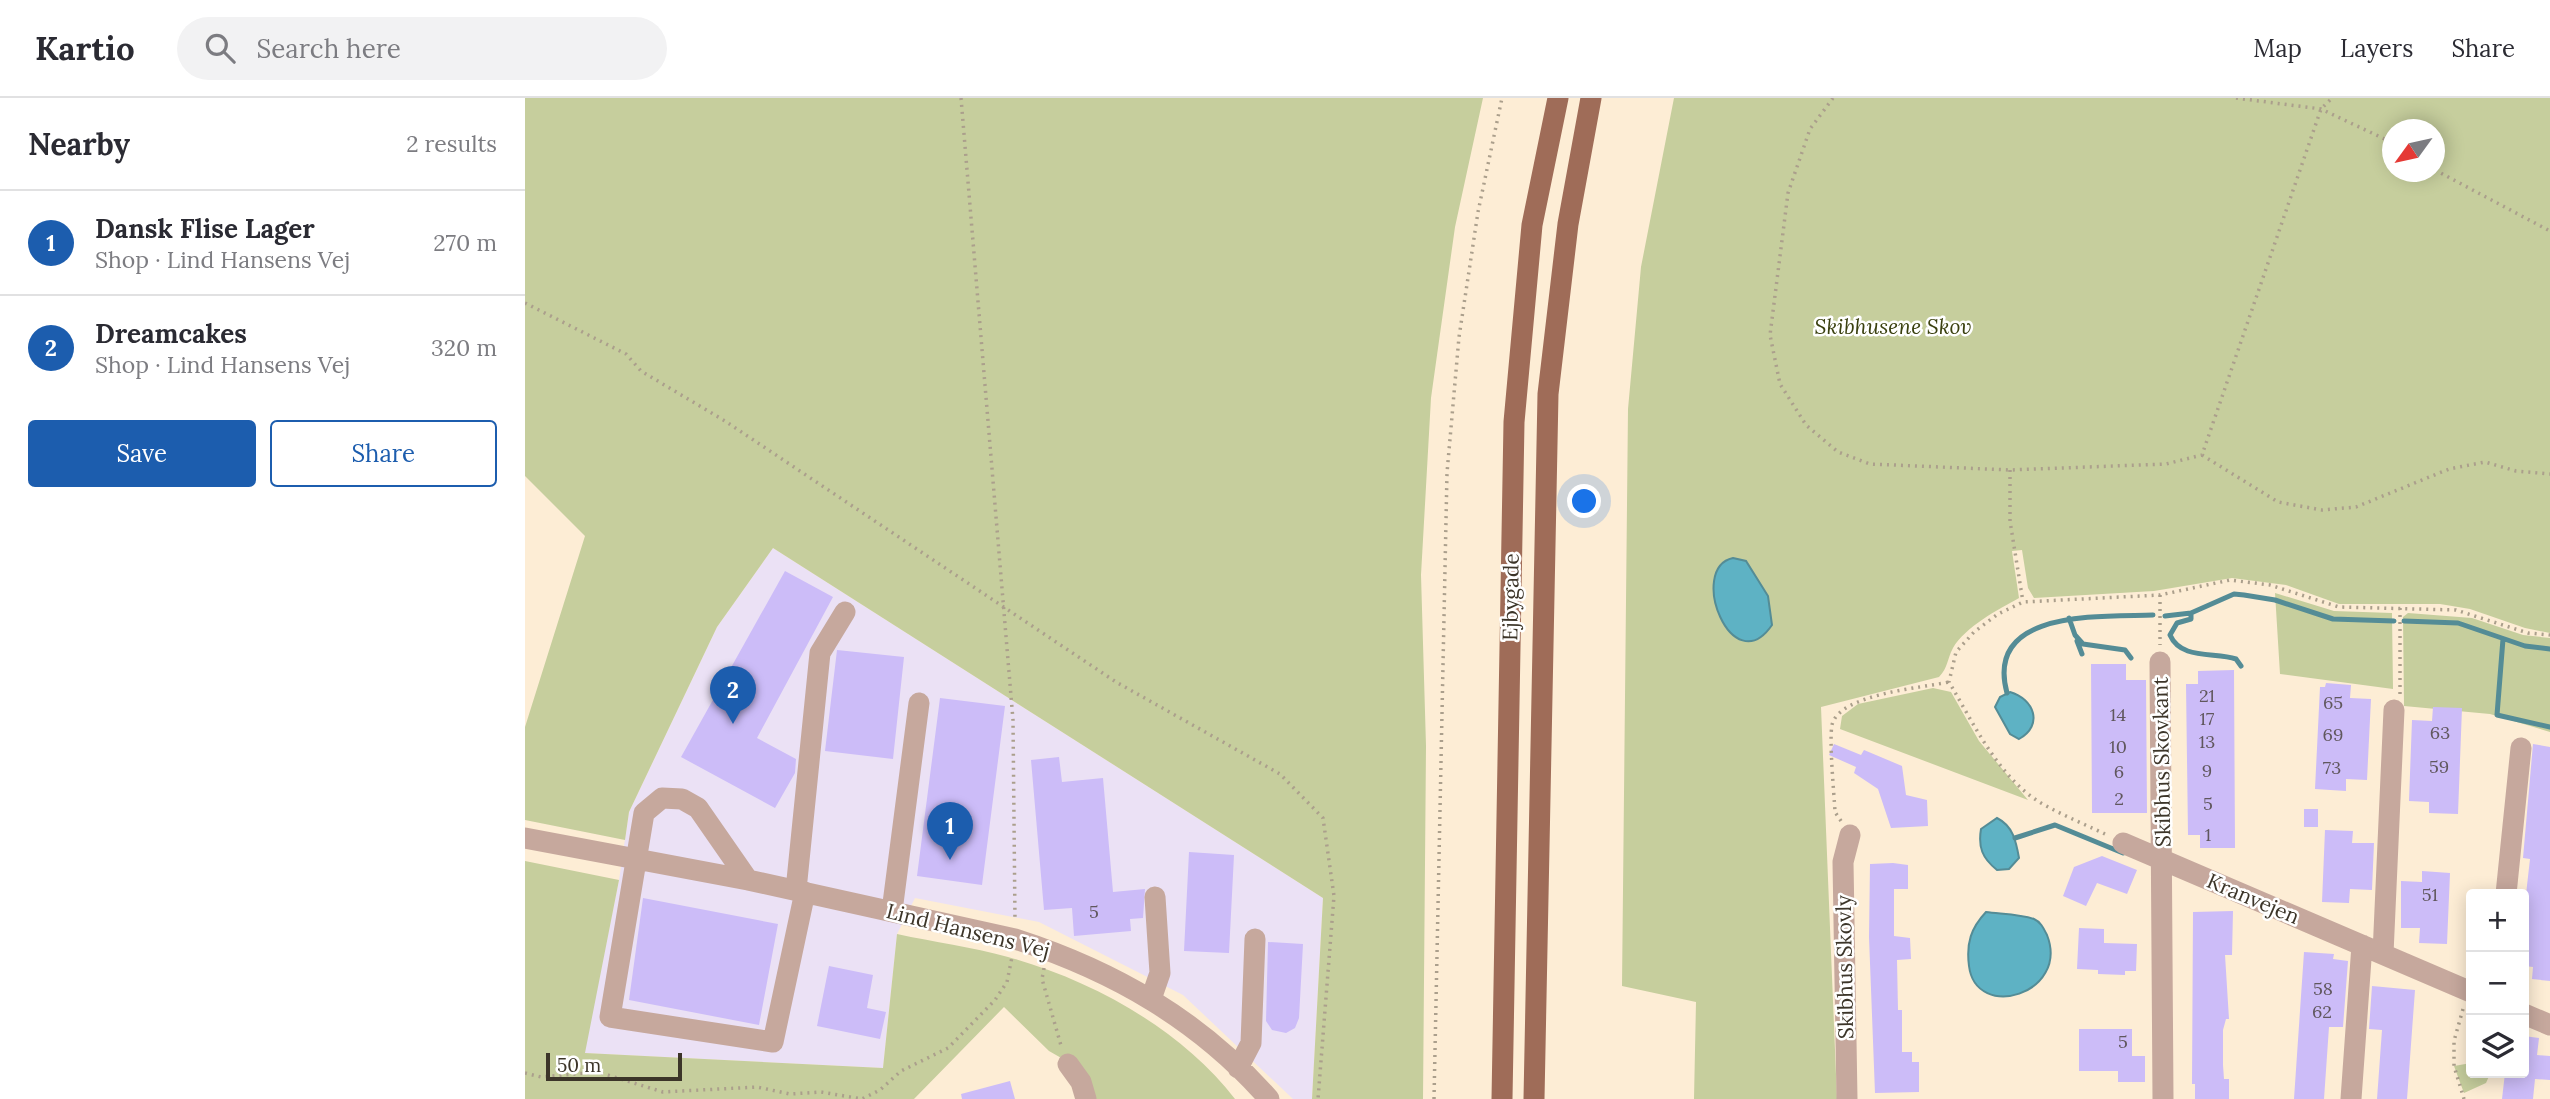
<!DOCTYPE html>
<html lang="en">
<head>
<meta charset="utf-8">
<style>
	:root { --surface:#fff; --page:#f2f2f3; --text:#2b2b33; --muted:#7c7c81; --line:#e1e1e2; --accent:#1c5dae }
	body { margin:0; font-family:Lora,serif; background:var(--page); color:var(--text) }
	.controls { position:absolute; right:21px; bottom:21px; display:grid; overflow:hidden; border-radius:7px; box-shadow:0 4px 18px #0003 }
	.controls button { width:63px; height:63px; display:grid; place-items:center; padding:0; border:0; border-bottom:2px solid var(--line); background:var(--surface); color:var(--text); font:35px sans-serif }
	.compass { position:absolute; left:1857px; top:21px; width:63px; height:63px; border-radius:50%; background:var(--surface); box-shadow:0 4px 18px #0003; rotate:237deg }
	.scale { position:absolute; left:21px; bottom:18px; width:136px; box-sizing:border-box; padding-left:7px; border:4px solid #3c3529; border-top:0; font-size:19px; line-height:24px; white-space:nowrap; color:#3c3529; -webkit-text-stroke:5px #fff; paint-order:stroke }
	.you { position:absolute; left:1060px; top:404px; width:24px; height:24px; margin:-18px; border:5px solid #fff; border-radius:50%; background:#1a73e8; box-shadow:0 0 0 10px #1a73e833 }
	.badge { display:grid; place-items:center; width:46px; height:46px; border-radius:50%; background:var(--accent); color:#fff; font-size:23px; font-weight:700 }
	.pin { position:absolute; translate:-50% -58px; filter:drop-shadow(0 2px 4px #0008) }
	.pin::after { content:''; position:absolute; top:37px; width:24px; height:21px; background:inherit; clip-path:polygon(0 0,100% 0,50% 100%) }
	.list { margin:0; padding:0; list-style:none }
	h2 { display:flex; justify-content:space-between; align-items:center; height:91px; margin:0; padding:0 28px; font-size:30px }
	h2 small { font-size:23px; font-weight:400; color:var(--muted) }
	.list li { display:grid; grid-template-columns:46px 1fr auto; gap:21px; align-items:center; box-sizing:border-box; height:105px; padding:0 28px; border-top:2px solid var(--line) }
	.list b { display:block; font-size:26px; white-space:nowrap }
	.list p { margin:0; font-size:23px; white-space:nowrap; color:var(--muted) }
	.list em { font-size:23px; font-style:normal; color:var(--muted) }
	.actions { display:flex; gap:14px; padding:21px 28px }
	.actions a { flex:1; padding:16px 0; border:2px solid var(--accent); border-radius:7px; text-align:center; font-size:24px; color:var(--accent) }
	.actions .main { background:var(--accent); color:#fff }
	.icon { flex:none; width:38px; height:38px; fill:none; stroke:currentColor; stroke-width:2; stroke-linecap:round; stroke-linejoin:round }
	.map { position:relative; flex:none; width:2025px; height:1001px; overflow:hidden }
	header { display:flex; align-items:center; gap:42px; box-sizing:border-box; height:98px; padding:0 35px; background:var(--surface); border-bottom:2px solid var(--line) }
	header strong { font-size:33px }
	nav { display:flex; gap:38px; margin-inline-start:auto; font-size:24px }
	.search { width:490px; height:63px; background:var(--page); display:flex; align-items:center; gap:18px; box-sizing:border-box; padding:0 24px; border-radius:38px; color:var(--muted); font-size:26px }
	main { display:flex }
	aside { flex:1; background:var(--surface) }
	.map>svg:first-child { display:block }
</style>
</head>
<body>
<header>
<strong>Kartio</strong>
<div class="search"><svg class="icon" aria-label="search" viewBox="0 0 24 24"><circle cx="10" cy="10" r="6"/><path d="M15 15l6 6"/></svg>Search here</div>
<nav><a>Map</a><a>Layers</a><a>Share</a></nav>
</header>
<main>
<aside>
<h2>Nearby<small>2 results</small></h2>
<ul class="list">
<li><span class="badge">1</span><div><b>Dansk Flise Lager</b><p>Shop · Lind Hansens Vej</p></div><em>270 m</em></li>
<li><span class="badge">2</span><div><b>Dreamcakes</b><p>Shop · Lind Hansens Vej</p></div><em>320 m</em></li>
</ul>
<div class="actions"><a class="main">Save</a><a>Share</a></div>
</aside>
<div class="map">
<svg width="2025" height="1001" viewBox="0 0 2025 1001">
	<rect width="100%" height="100%" fill="#fdedd5"/>
	<!-- industrial -->
	<path fill="#ebe1f5" d="M248,450l550,350 -11,201h-19l-110,-104 -144,-73 -124,-24 -18,36 -14,134 -299,-15 35,-173 10,-68 88,-185z"/>
	<!-- green -->
	<path fill="#c6ce9d" fill-rule="evenodd" d="M0,0h958l-28,129 -24,171 -10,177 5,171 -3,353h-111l11,-201 -550,-350 -56,79 -88,185 -4,28 -100,-20v-93l60,-191 -60,-60z
		M1149,0h876v535l-25,-5 -55,-19 -30,-5h-101l-53,-19 -54,-7 -78,13 -120,7 -6,-10 -6,-38 -10,1 7,47c-20,11 -54,29 -66,50 -6,11 -5,20 -14,29l-118,30 16,392h-143l2,-97 -74,-16 6,-577 13,-142zM1868,32h42v42h-42z
		M1750,495l59,18 58,2 1,76 -113,-15z
		M1883,515l64,5 51,17 27,3v94l-60,-18 -86,-8 -1,-89z
		M1408,590l18,4 28,49 49,59 -188,-71 2,-13 16,-12z
		M0,763l94,19 -34,173 298,15 14,-134c37,8 75,13 111,23 84,23 173,72 227,142h-142l-9,-28 -35,-20 -45,-44 -90,92h-389z
		M1946,965v10l19,1 -4,9 -22,10 -10,-27z"/>
	<!-- water -->
	<path fill="#5eb2c4" stroke="#548c96" stroke-width="2" d="M1208,460l13,3 22,35 4,29c-40,58 -85,-57 -39,-67z
		M1485,594c24,7 34,33 9,47l-9,-5 -15,-27 5,-10z
		M1472,720c16,8 19,23 22,40l-10,11 -12,1c-15,-12 -19,-23 -16,-41z
		M1461,814c15,2 34,2 48,7 7,3 10,10 13,16 23,59 -71,87 -78,31 -3,-23 2,-38 17,-54z"/>
	<g fill="none" stroke-linecap="round" stroke-linejoin="round">
		<!-- stream -->
		<path stroke="#548c96" stroke-width="5" d="M1666,515v6l-14,4 -7,12c11,25 44,17 66,24l5,7
			M1640,518l26,-3 43,-19 10,1 31,5 58,19 61,2
			M1544,520l6,17 8,9 42,6 6,8
			M1879,523l54,2 67,23 25,3
			M1978,541l-6,76 53,12
			M1552,543l5,13
			M1482,595c-23,-84 93,-76 146,-78
			M1490,740l40,-13 68,28"/>
	</g>
	<!-- building -->
	<path fill="#ccbcf8" d="M260,473l48,26 -76,141 39,21 -1,14 -20,35 -94,-51z
		M312,552l67,7 -11,102 -68,-8z
		M1566,566h35v16h20l1,133h-55z
		M1709,572l1,178h-35v-13h-12l-2,-151h12v-13z
		M1801,585l25,2 -1,13 21,1 -4,81 -21,-1v12l-31,-2 5,-102h5z
		M415,600l65,8 -23,179 -65,-9z
		M1908,609l29,1 -4,106 -29,-1v-11l-20,-1 3,-81 20,1z
		M1309,646l27,11 3,-5 38,16 4,29 21,5 1,26 -37,2 -13,-39 -24,-16 2,-6 -27,-12z
		M2008,646l17,3v234l-18,-2 1,-12 -9,-1v-54l6,-53 -7,-1z
		M534,659l3,25 41,-4 10,114 32,-3 -2,29 -13,1 1,12 -57,5 -2,-28 -28,2 -13,-150z
		M1779,711h14v18h-14z
		M1800,732l28,1 -1,12h22l-2,47 -22,-1 -1,14 -27,-1z
		M664,754l45,3 -5,98 -45,-2z
		M1577,758l35,14 -10,24 -30,-11 -11,23 -23,-10 11,-29z
		M1368,765l15,2v24h-14v47l16,2 1,21 -14,1 1,50h4v42h10v10h7v30l-44,1 -6,-156 1,-73z
		M1897,773l28,2 -3,71 -28,-1 1,-15h-19v-47l21,1z
		M118,800l135,26 -19,101 -130,-25z
		M1708,813l-1,44h-7l4,64h-3l-3,11v35l1,14h5v20h-34v-15h-3l1,-172z
		M1554,830l25,1v14l33,1 -1,27h-11v4l-27,-1v-4l-21,-1z
		M743,844l35,2 -4,74 -4,10 -9,5 -14,-3 -6,-9z
		M1779,854l30,2 -1,5 15,2 -5,66h-14l-5,72h-30z
		M304,868l44,9 -6,33 19,4 -6,27 -63,-13z
		M1847,888l43,4 -8,109h-30l5,-69 -13,-1z
		M1554,931h53v27h13v26h-27v-11h-39z
		M1999,938l15,2 -2,17 13,1v24l-15,-1 -2,20h-31l3,-26h19z
		M485,983l5,18h-53l-1,-5z"/>
	<g fill="none" stroke-linecap="round" stroke-linejoin="round">
		<!-- path -->
		<path stroke="#ab9f8c" stroke-width="3.5" stroke-dasharray="2 5" stroke-linecap="butt" d="M436,0l52,622 2,201
			M1308,0l-23,31 -22,64 -18,142 10,49 26,41 32,27 32,12 140,6 156,-6 36,-9 119,-346 11,-11
			M1711,0l85,11 72,34
			M1910,72l115,61
			M0,205l101,51 15,17 84,50 391,261 164,92 43,44 11,78 -16,203
			M1677,357l76,47 44,8 34,-3 93,-38 36,-7 31,9 34,3
			M1485,372v51l13,81
			M1635,497v50
			M1875,510v86
			M1316,723l-6,-9c-1,-20 -6,-70 -3,-87 7,-31 89,-37 117,-43
			M1580,736c-21,-10 -43,-19 -64,-31 -43,-26 -67,-79 -92,-121l7,-30 18,-20 24,-18 25,-12 137,-7 70,-15 40,5 69,22 117,3 72,23 22,2
			M519,870l-2,11 20,70
			M1938,911l-9,32v25l10,33
			M0,975l16,4 57,-5 65,20 94,-5 33,7 31,-2 41,7 18,-9 21,-19 47,-23 47,-48 12,-18 5,-25
			M909,1001l13,-626 12,-136 19,-125 24,-114"/>
		<!-- minor -->
		<path stroke="#c6a89d" stroke-width="21" d="M1635,564l3,437
			M0,740l223,42 267,59c99,32 185,81 254,160
			M1598,745l348,149
			M223,782l-50,-72 -16,-9 -20,-1 -18,15 -34,204 163,25 32,-150
			M271,792l24,-237 25,-41
			M1981,796l15,-146
			M367,813l27,-208
			M1858,856l11,-244
			M626,901l9,-26 -5,-76
			M1999,916l26,11
			M543,966l13,18 5,17
			M713,970l13,-25 4,-104
			M1322,1001l-4,-237 7,-27
			M1826,1001l11,-154"/>
		<!-- major -->
		<path stroke="#9f6c58" stroke-width="21" d="M977,1001l12,-677 18,-197 26,-127
			M1009,1001l14,-705 20,-170 23,-126"/>
	</g>
	<g text-anchor="middle" stroke-width="5" stroke-linejoin="round" paint-order="stroke">
		<!-- number labels -->
		<g font-size="18" fill="#60575d">
			<text x="1682" y="604">21</text>
			<text x="1808" y="611">65</text>
			<text x="1593" y="623">14</text>
			<text x="1682" y="627">17</text>
			<text x="1915" y="641">63</text>
			<text x="1808" y="643">69</text>
			<text x="1682" y="650">13</text>
			<text x="1593" y="655">10</text>
			<text x="1914" y="675">59</text>
			<text x="1807" y="676">73</text>
			<text x="1682" y="679">9</text>
			<text x="1594" y="680">6</text>
			<text x="1594" y="707">2</text>
			<text x="1683" y="712">5</text>
			<text x="1683" y="743">1</text>
			<text x="1905" y="803">51</text>
			<text x="569" y="820">5</text>
			<text x="1798" y="897">58</text>
			<text x="1797" y="920">62</text>
			<text x="1598" y="950">5</text>
		</g>
		<!-- park labels -->
		<g font-size="21" font-style="italic" fill="#3a400f" stroke="#fff">
			<text x="1368" y="236">Skibhusene Skov</text>
		</g>
		<!-- street labels -->
		<g font-size="21" fill="#3c3529" stroke="#fff">
			<text transform="translate(986 499) rotate(-89)" y="7">Ejbygade</text>
			<text transform="translate(1637 664) rotate(-91)" y="7">Skibhus Skovkant</text>
			<text transform="translate(1728 801) rotate(23)" y="7">Kranvejen</text>
			<text transform="translate(443 833) rotate(14)" y="7">Lind Hansens Vej</text>
			<text transform="translate(1320 869) rotate(-91)" y="7">Skibhus Skovly</text>
		</g>
	</g>
</svg>
<div class="controls">
<button>+</button>
<button>−</button>
<button><svg class="icon" aria-label="layers" viewBox="0 0 24 24"><path d="M12 4l9 5-9 5-9-5zM3 14l9 5 9-5"/></svg></button>
</div>
<svg class="compass" viewBox="-18 -18 36 36"><path d="M0-13l5 13h-10z" fill="#e53935"/><path d="M0 13l5-13h-10z" fill="#7c7c81"/></svg>
<div class="scale">50 m</div>
<div class="you"></div>
<div class="pin badge" style="left:425px;top:762px">1</div>
<div class="pin badge" style="left:208px;top:626px">2</div>
</div>
</main>
</body>
</html>
